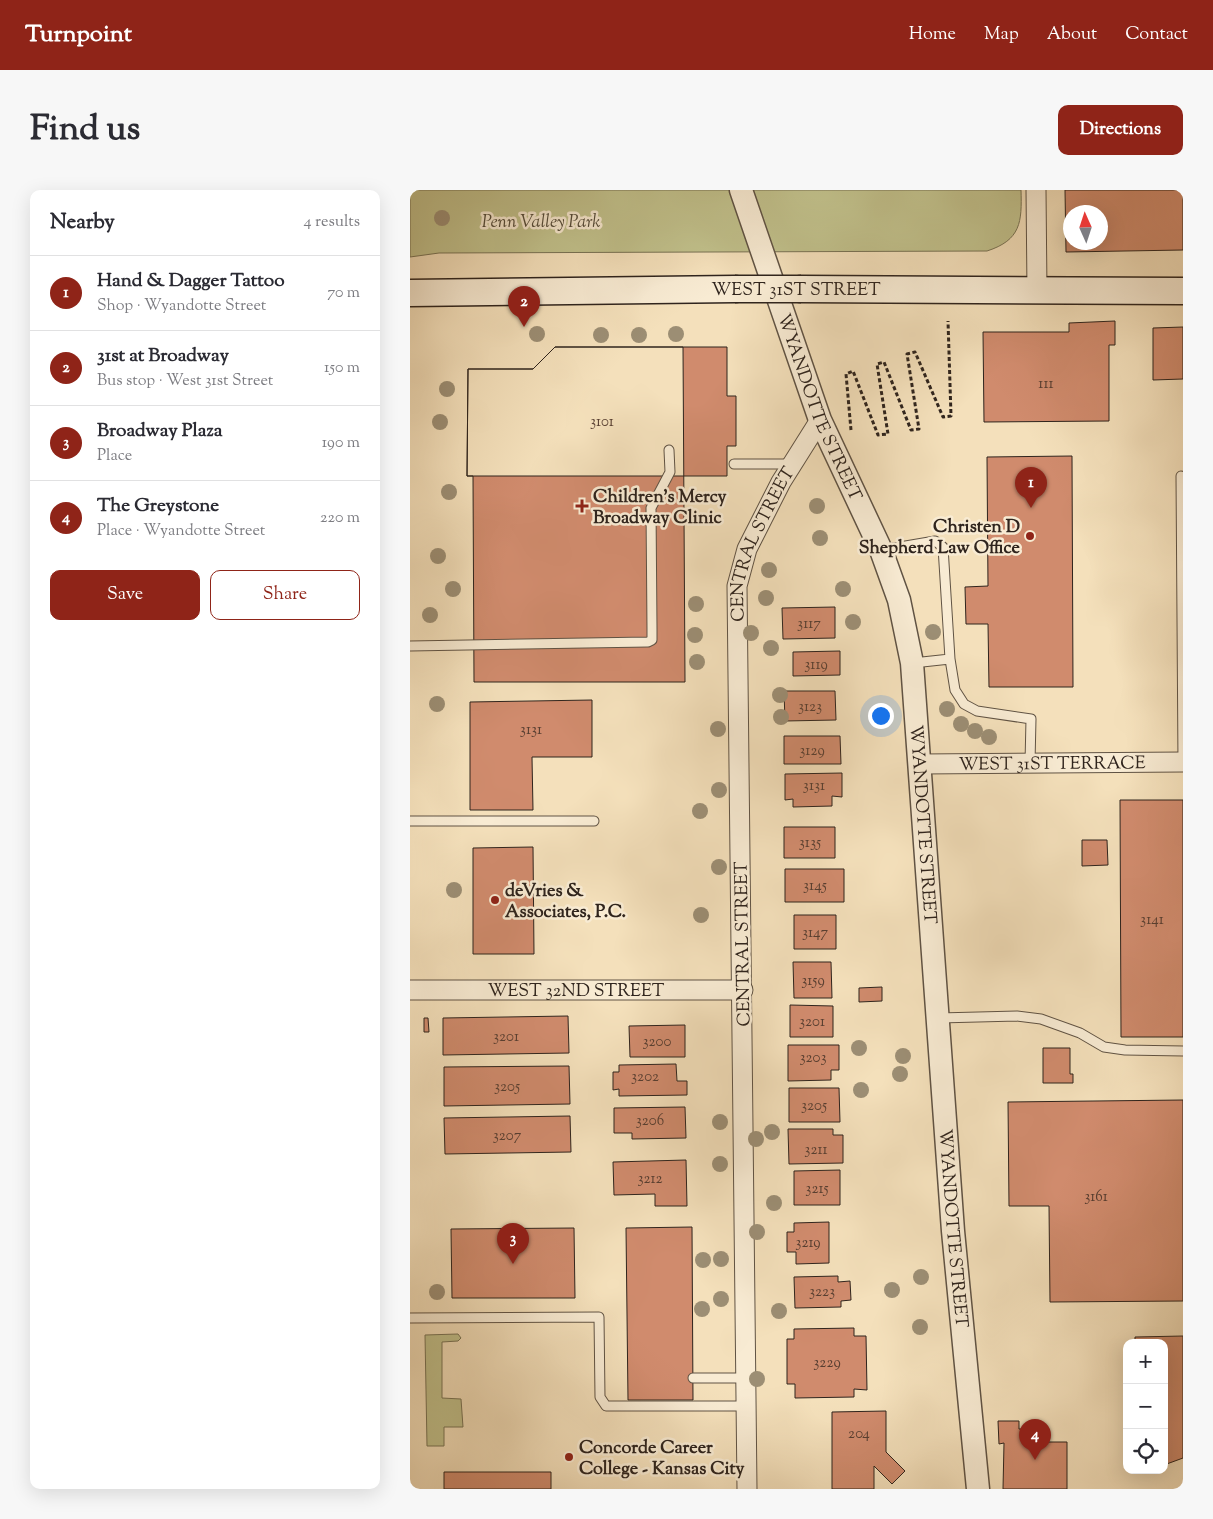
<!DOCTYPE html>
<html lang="en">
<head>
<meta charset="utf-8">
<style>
	:root { --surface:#fff; --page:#f7f7f7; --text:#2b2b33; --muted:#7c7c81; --line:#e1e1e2; --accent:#8f2418 }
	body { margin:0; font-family:"Sorts Mill Goudy",serif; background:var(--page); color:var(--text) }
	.controls { position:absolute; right:15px; bottom:15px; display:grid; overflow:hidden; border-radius:10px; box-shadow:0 5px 20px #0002 }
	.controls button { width:45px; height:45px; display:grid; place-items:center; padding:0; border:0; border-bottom:1px solid var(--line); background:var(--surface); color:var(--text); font:25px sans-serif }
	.compass { position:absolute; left:653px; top:15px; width:45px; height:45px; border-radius:50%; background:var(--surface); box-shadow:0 5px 20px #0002; rotate:357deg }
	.you { position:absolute; left:470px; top:525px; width:18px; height:18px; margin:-12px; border:4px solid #fff; border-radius:50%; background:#1a73e8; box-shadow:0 0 0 8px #1a73e833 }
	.badge { display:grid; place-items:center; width:32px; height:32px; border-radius:50%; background:var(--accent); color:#fff; font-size:16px; font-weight:700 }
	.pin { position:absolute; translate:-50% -41px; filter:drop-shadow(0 1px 2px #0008) }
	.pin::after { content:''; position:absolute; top:26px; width:18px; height:15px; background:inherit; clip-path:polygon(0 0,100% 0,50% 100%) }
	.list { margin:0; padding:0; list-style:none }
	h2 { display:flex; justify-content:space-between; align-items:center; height:65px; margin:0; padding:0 20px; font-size:21px }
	h2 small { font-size:16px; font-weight:400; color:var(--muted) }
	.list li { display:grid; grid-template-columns:32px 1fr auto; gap:15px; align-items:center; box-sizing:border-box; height:75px; padding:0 20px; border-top:1px solid var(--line) }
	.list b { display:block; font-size:19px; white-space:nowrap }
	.list p { margin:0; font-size:16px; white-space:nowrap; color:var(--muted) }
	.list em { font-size:16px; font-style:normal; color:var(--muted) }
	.actions { display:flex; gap:10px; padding:15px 20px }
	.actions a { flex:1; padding:11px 0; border:1px solid var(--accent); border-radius:10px; text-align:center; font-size:18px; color:var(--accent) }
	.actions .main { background:var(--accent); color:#fff }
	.icon { flex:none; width:28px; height:28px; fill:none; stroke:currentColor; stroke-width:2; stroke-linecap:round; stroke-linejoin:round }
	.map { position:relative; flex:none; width:773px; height:1299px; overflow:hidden; border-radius:10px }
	header { display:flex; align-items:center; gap:30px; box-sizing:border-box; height:70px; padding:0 25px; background:var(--accent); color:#fff }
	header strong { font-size:24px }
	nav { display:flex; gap:28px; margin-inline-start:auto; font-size:18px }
	.intro { display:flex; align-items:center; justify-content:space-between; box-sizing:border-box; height:120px; padding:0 30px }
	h1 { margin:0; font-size:35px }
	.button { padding:12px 22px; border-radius:10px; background:var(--accent); color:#fff; font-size:18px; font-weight:700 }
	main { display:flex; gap:30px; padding:0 30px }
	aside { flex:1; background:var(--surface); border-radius:10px; box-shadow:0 5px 20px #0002 }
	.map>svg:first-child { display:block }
</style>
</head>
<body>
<header>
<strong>Turnpoint</strong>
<nav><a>Home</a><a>Map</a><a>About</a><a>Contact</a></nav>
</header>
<div class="intro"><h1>Find us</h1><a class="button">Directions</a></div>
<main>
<aside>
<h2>Nearby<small>4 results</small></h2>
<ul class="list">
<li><span class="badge">1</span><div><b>Hand &amp; Dagger Tattoo</b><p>Shop · Wyandotte Street</p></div><em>70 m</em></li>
<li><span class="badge">2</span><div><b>31st at Broadway</b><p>Bus stop · West 31st Street</p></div><em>150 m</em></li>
<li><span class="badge">3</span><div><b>Broadway Plaza</b><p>Place</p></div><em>190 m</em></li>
<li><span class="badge">4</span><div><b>The Greystone</b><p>Place · Wyandotte Street</p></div><em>220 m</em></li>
</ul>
<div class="actions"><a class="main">Save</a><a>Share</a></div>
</aside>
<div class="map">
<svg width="773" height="1299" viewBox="0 0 773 1299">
	<rect width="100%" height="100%" fill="#f4e0bb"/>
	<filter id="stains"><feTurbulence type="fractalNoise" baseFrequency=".004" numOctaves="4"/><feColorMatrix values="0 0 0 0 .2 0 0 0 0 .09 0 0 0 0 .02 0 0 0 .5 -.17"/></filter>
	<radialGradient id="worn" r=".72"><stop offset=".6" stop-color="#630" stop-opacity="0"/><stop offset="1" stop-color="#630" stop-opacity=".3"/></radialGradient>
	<!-- green -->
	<path fill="#c1c18c" stroke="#787254" d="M0,0h611c1,32 0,50 -34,61l-548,2 -29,4z
		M48,1144l3,4 -3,3 -16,1v56l19,1 2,28h-19v19h-17l-2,-111z"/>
	<!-- building -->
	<path fill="#d08b6d" stroke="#2f241d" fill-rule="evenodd" d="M655,0h118v60l-117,2zM660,22h30v30h-30z
		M705,131v24h-6v76l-125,1 -1,-90h86v-9z
		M773,137v52l-30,1v-52z
		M145,157h128l2,335h-211l-1,-206h-6l1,-107h65z
		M145,157h172v49h9v50h-9v30h-260l1,-107h65z
		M662,266l1,231h-84l-1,-63h-22l-1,-37 23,-1 -1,-129z
		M425,417v31l-52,1 -1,-31z
		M430,461v24l-47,1v-24z
		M374,501h51l1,29 -51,1z
		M182,510v57h-60l1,53h-63v-108z
		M374,546h56l1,28h-57z
		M432,583v24l-10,-1v10l-39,1v-8l-8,1v-26z
		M710,610h63v237h-62z
		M374,637h51v31h-51z
		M672,650h25l1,25 -26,1z
		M123,657l1,107h-61v-106z
		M375,679h59v33h-59z
		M384,725h42v34h-42z
		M383,772h38l1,36h-38z
		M472,797v14l-23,1v-14z
		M380,815l43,1v31h-43z
		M158,826l1,37 -126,2v-37z
		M14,828h4l1,14h-5z
		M275,835v32h-55l-1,-31z
		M378,855h51v25h-8v10l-43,1z
		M633,858h27v26h3v9h-30z
		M266,874l1,17h10v14l-68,1v-7l-6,1v-18h6v-7z
		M159,876l1,38 -126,2v-39z
		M379,898h50l1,34h-51z
		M773,910v201l-133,1 -1,-96h-40l-1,-104z
		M275,917l1,31 -54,1v-6h-18v-25z
		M160,926l1,36 -126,2 -1,-36z
		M378,939h45v6h10v28l-54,1z
		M276,970l1,46h-32v-12l-41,1 -1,-33z
		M430,980v35h-46v-34z
		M419,1032v41l-33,1v-12h-9v-20h7v-9z
		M282,1037l1,173h-65l-2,-172z
		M164,1038l1,70h-123l-1,-69z
		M428,1086v6l12,-1 1,19 -10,1v6l-46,1 -1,-31z
		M444,1138v8h12l1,54 -13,-1v8l-59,1v-14h-8v-45h7v-10z
		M773,1146v122l-19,7v-122h-29v-6z
		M476,1221v41l19,19 -13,13 -18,-18v23h-42v-77z
		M588,1231h21v8h26v13h22v47h-64l1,-46 -5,1z
		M34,1282h107v17h-107z"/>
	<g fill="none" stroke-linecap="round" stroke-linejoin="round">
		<!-- service casing -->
		<g stroke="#605344" stroke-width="11">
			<path id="service" d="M324,274h57
				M771,286l2,286
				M472,360l53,-9 8,6 7,112 5,31 9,14 13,7 54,8 -1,44
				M0,456l238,-4 4,-2v-11l-1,-121 19,-36 -1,-22
				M503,473l37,-4
				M0,631h184
				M529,828l78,-2 24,3 39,14 24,14 21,3 58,1
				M0,1128l189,-1 1,80 6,9h141
				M283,1188h53"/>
		</g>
		<!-- minor casing -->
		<g stroke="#605344" stroke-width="21">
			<g id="minor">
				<path d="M626,0l1,101"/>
				<path id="s1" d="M511,574l262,-2"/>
				<path id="s2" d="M0,800h333"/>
				<path id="s3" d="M337,1299l-10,-903 10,-37 34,-67 39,-62"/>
			</g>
		</g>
		<!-- tertiary casing -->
		<g stroke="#605344" stroke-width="25">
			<g id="tertiary">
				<path id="s4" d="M331,0l79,230 61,130 18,50 13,63 41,568 25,258"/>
			</g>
		</g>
		<!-- secondary casing -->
		<g stroke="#2f241d" stroke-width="29">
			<path id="secondary" d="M391,99l382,2
				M0,103l325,-4"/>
		</g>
		<!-- path -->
		<path stroke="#2f241d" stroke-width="3" stroke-dasharray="4 2.5" stroke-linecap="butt" d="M441,240l-5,-56 7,-3 25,64 10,-1 -11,-70 7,-2 27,68 8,-1 -12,-75 8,-2 28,65 8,-1 -3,-95"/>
		<!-- service -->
		<use href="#service" stroke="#f8ebd3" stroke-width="9"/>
		<!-- minor -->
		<use href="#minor" stroke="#f8ebd3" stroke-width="19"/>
		<!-- tertiary -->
		<use href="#tertiary" stroke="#f8ebd3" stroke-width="22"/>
		<!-- secondary -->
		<use href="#secondary" stroke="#f8ebd3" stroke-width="26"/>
		<!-- secondary-bridge casing -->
		<g stroke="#2f241d" stroke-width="29" stroke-linecap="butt">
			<path id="secondary-bridge" d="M325,99h66"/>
		</g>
		<!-- secondary-bridge -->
		<use href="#secondary-bridge" stroke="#f8ebd3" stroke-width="26"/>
	</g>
	<!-- trees -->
	<g fill="#9c8e74">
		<circle cx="32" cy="28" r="8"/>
		<circle cx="127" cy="144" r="8"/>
		<circle cx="266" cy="144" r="8"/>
		<circle cx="191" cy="145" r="8"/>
		<circle cx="229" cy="145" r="8"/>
		<circle cx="37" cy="199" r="8"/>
		<circle cx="30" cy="232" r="8"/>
		<circle cx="39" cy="302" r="8"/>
		<circle cx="407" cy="316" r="8"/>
		<circle cx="410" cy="348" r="8"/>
		<circle cx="28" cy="366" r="8"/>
		<circle cx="359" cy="380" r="8"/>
		<circle cx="43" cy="399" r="8"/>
		<circle cx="433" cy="399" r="8"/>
		<circle cx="356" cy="408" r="8"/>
		<circle cx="286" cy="414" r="8"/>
		<circle cx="20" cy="425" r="8"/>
		<circle cx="443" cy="432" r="8"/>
		<circle cx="523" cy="442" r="8"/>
		<circle cx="341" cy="443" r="8"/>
		<circle cx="285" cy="445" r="8"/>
		<circle cx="361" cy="458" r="8"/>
		<circle cx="287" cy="472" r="8"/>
		<circle cx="370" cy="505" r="8"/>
		<circle cx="27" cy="514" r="8"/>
		<circle cx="537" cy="519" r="8"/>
		<circle cx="371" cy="527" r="8"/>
		<circle cx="551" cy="534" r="8"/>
		<circle cx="308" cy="539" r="8"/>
		<circle cx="565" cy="541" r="8"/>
		<circle cx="579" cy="547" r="8"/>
		<circle cx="309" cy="600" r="8"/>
		<circle cx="290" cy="621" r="8"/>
		<circle cx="309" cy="677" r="8"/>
		<circle cx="44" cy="700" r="8"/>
		<circle cx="291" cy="725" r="8"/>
		<circle cx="449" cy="858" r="8"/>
		<circle cx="493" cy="866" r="8"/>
		<circle cx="490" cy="884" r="8"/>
		<circle cx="451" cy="900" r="8"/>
		<circle cx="310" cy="932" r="8"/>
		<circle cx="362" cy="942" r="8"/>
		<circle cx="346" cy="949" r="8"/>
		<circle cx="310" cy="974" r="8"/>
		<circle cx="364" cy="1013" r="8"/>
		<circle cx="347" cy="1042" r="8"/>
		<circle cx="311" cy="1069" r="8"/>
		<circle cx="293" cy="1070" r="8"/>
		<circle cx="511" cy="1087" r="8"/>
		<circle cx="482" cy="1100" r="8"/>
		<circle cx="27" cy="1102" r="8"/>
		<circle cx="311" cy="1109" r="8"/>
		<circle cx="292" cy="1119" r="8"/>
		<circle cx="369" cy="1121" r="8"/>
		<circle cx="510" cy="1137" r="8"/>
		<circle cx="347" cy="1189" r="8"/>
	</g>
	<!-- markers -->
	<g fill="#8f2418" stroke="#f8ebd3" stroke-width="2">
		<path d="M169.5 308.5h5v5h5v5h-5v5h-5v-5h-5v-5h5z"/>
		<circle cx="620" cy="346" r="5"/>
		<circle cx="85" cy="710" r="5"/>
		<circle cx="159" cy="1267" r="5"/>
	</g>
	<g text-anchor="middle" stroke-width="5" stroke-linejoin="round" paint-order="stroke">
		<!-- number labels -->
		<g font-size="15" fill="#573e31">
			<text x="636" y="198">111</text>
			<text x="192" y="236">3101</text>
			<text x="399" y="438">3117</text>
			<text x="406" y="479">3119</text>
			<text x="400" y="521">3123</text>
			<text x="121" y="544">3131</text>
			<text x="402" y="565">3129</text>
			<text x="404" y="600">3131</text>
			<text x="400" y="657">3135</text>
			<text x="405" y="700">3145</text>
			<text x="742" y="734">3141</text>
			<text x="405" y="747">3147</text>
			<text x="403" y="795">3159</text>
			<text x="402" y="836">3201</text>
			<text x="96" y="851">3201</text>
			<text x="247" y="856">3200</text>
			<text x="403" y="872">3203</text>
			<text x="235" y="891">3202</text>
			<text x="97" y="901">3205</text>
			<text x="404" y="920">3205</text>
			<text x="240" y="935">3206</text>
			<text x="97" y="950">3207</text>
			<text x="406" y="964">3211</text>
			<text x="240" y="993">3212</text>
			<text x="407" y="1003">3215</text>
			<text x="686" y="1011">3161</text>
			<text x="398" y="1057">3219</text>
			<text x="412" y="1106">3223</text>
			<text x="417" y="1177">3229</text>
			<text x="449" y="1248">204</text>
		</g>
		<!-- park labels -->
		<g font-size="18" font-style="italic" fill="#544b39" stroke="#f8ebd3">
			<text x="131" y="37">Penn Valley Park</text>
		</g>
		<!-- street labels -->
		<g font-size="18" fill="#2f241d" stroke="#f8ebd3">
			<text x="386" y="105">WEST 31ST STREET</text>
			<text dy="6" stroke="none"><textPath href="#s4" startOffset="231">WYANDOTTE STREET</textPath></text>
			<text dy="6" stroke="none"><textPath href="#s3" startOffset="950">CENTRAL STREET</textPath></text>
			<text dy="6" stroke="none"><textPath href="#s1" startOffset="131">WEST 31ST TERRACE</textPath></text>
			<text dy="6" stroke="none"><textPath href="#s4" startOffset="666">WYANDOTTE STREET</textPath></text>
			<text transform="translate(332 754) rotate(-91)" y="6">CENTRAL STREET</text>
			<text dy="6" stroke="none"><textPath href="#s2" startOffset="166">WEST 32ND STREET</textPath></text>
			<text dy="6" stroke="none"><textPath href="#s4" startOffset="1071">WYANDOTTE STREET</textPath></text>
		</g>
		<!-- poi labels -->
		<g font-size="18" font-weight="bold" fill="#2f241d" stroke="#f8ebd3" text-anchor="start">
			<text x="183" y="312">Children's Mercy<tspan x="183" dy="21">Broadway Clinic</tspan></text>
			<text x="610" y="342" text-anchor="end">Christen D<tspan x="610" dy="21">Shepherd Law Office</tspan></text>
			<text x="95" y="706">deVries &amp;<tspan x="95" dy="21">Associates, P.C.</tspan></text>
			<text x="169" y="1263">Concorde Career<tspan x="169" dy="21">College - Kansas City</tspan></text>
		</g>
	</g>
	<rect width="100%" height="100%" filter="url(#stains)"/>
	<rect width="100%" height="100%" fill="url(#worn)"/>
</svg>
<div class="controls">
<button>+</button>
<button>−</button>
<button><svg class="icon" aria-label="locate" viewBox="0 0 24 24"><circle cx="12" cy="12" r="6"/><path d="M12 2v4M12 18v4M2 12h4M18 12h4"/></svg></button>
</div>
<svg class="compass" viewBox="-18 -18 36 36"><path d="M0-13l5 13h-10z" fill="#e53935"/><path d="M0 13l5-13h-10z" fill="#7c7c81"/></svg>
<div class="you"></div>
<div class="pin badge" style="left:621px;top:318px">1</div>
<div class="pin badge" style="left:114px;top:137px">2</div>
<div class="pin badge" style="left:103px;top:1074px">3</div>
<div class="pin badge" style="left:625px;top:1270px">4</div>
</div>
</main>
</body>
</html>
